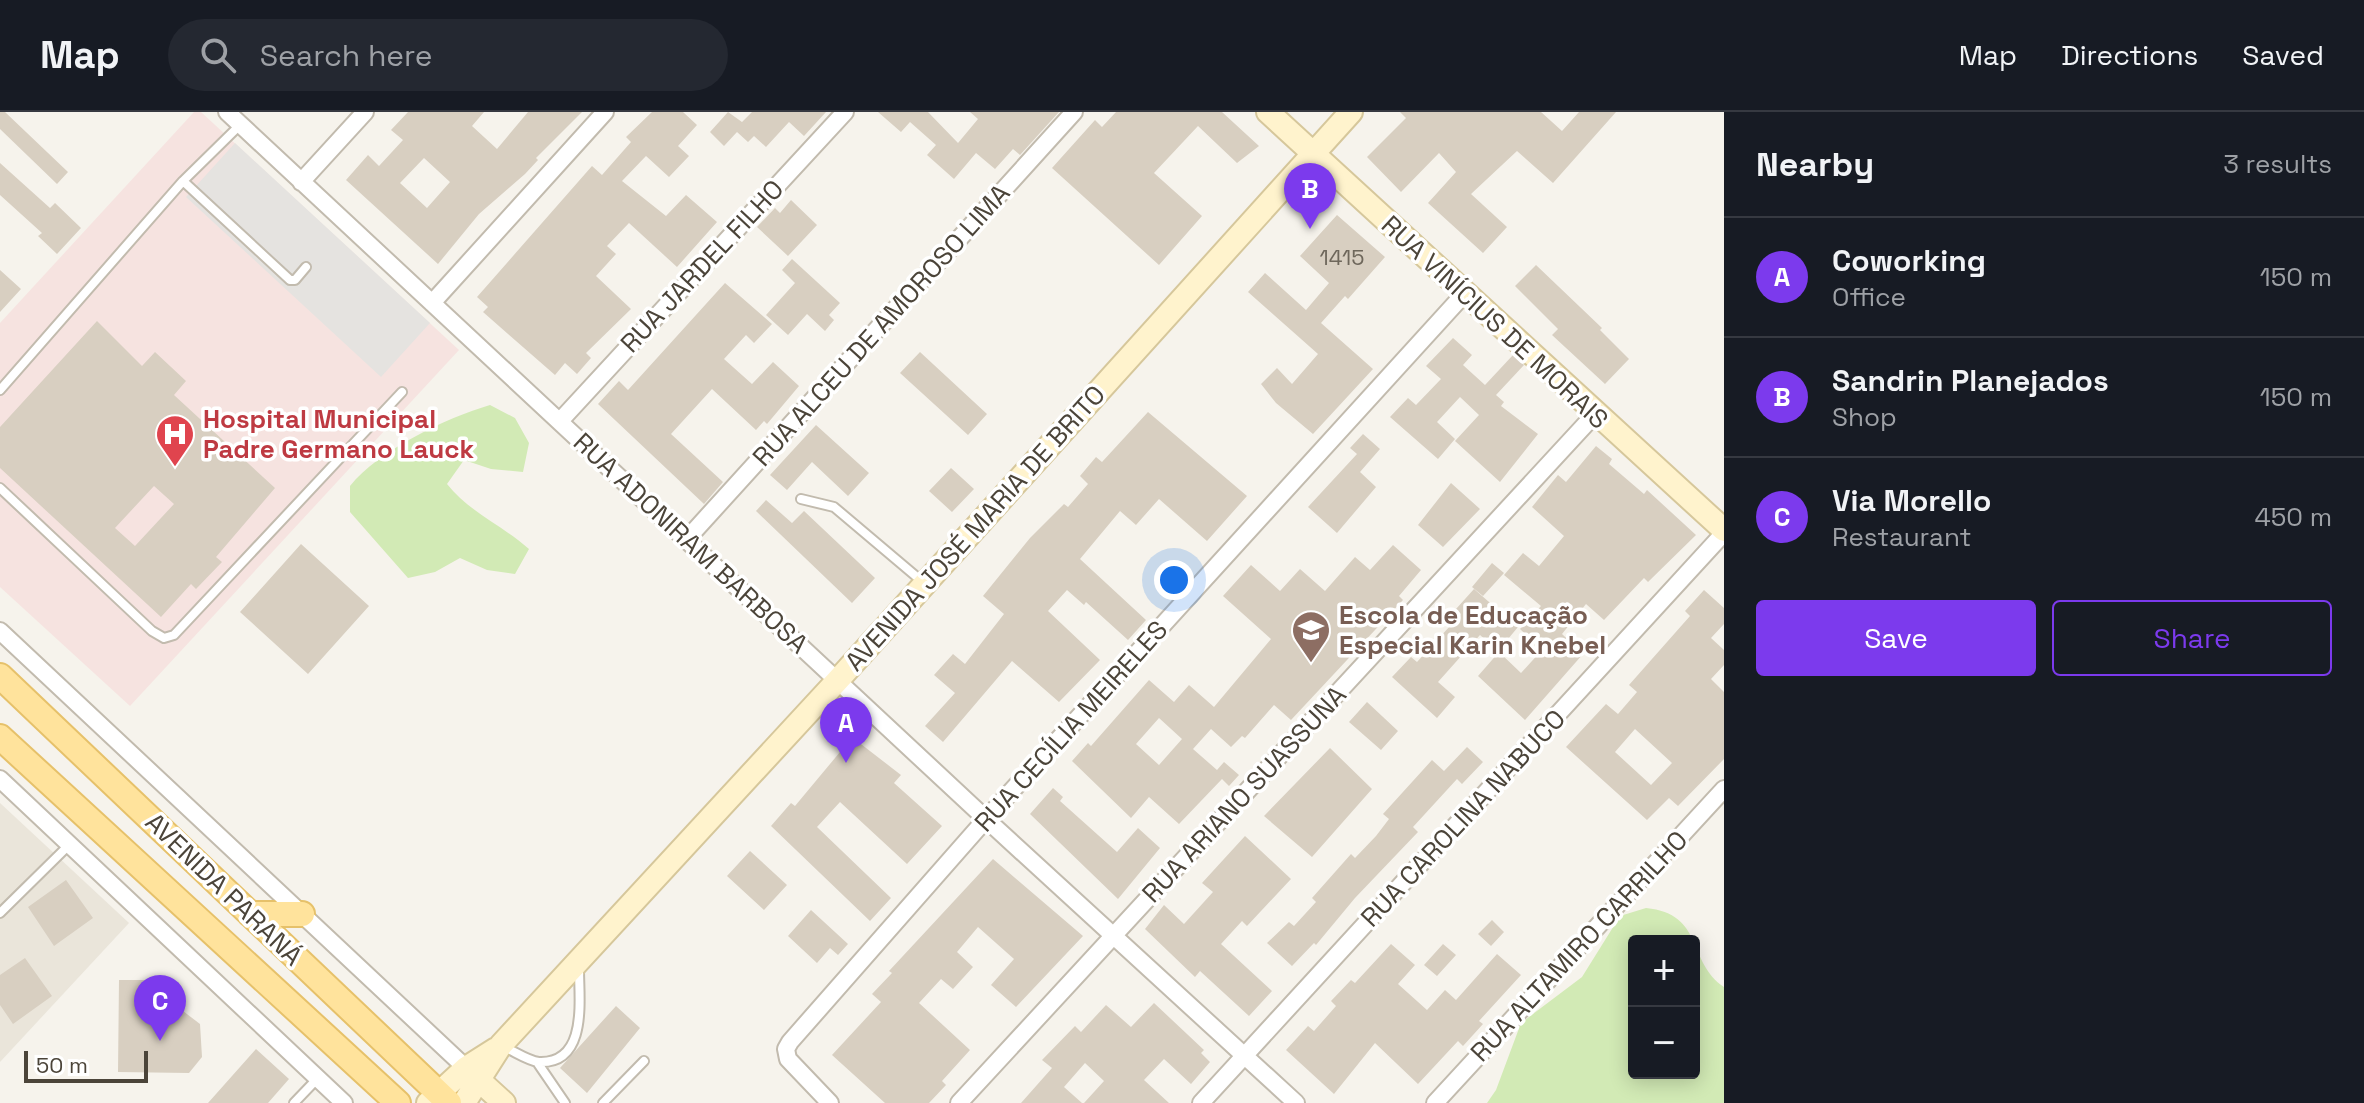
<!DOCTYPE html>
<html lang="en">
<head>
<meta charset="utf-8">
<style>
	:root { --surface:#171b24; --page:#242831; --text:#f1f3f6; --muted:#9ea1a6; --line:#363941; --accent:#7c3aed }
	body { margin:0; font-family:"Space Grotesk",sans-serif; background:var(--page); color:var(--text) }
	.controls { position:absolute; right:24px; bottom:24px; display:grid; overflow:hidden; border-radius:8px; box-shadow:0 4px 20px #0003 }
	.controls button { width:72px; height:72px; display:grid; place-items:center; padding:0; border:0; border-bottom:2px solid var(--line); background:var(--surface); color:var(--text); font:40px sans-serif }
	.scale { position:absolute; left:24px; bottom:20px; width:124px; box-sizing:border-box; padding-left:8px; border:4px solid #4b4439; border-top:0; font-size:22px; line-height:28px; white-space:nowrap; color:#4b4439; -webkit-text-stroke:6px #fff; paint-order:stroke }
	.you { position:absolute; left:1174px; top:468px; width:28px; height:28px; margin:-20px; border:6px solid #fff; border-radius:50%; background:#1a73e8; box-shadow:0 0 0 12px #1a73e833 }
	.badge { display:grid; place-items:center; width:52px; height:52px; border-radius:50%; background:var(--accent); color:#fff; font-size:26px; font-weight:700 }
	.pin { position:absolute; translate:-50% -66px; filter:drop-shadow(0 2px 4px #0008) }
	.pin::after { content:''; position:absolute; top:42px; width:28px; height:24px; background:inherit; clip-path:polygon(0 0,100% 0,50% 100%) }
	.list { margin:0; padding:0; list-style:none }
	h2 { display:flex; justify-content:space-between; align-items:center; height:104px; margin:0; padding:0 32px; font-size:34px }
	h2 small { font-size:26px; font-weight:400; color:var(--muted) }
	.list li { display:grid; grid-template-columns:52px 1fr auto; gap:24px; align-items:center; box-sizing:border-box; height:120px; padding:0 32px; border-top:2px solid var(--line) }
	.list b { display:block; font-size:30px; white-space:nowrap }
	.list p { margin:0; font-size:26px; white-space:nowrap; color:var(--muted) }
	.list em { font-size:26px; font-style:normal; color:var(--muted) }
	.actions { display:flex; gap:16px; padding:24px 32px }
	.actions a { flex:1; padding:18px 0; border:2px solid var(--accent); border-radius:8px; text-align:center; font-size:28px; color:var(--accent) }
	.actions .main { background:var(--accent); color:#fff }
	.icon { flex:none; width:44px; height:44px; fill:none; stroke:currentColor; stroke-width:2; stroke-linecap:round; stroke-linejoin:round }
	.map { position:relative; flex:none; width:1724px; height:991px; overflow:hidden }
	header { display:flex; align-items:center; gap:48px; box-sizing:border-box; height:112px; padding:0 40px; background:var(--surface); border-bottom:2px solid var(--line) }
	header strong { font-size:38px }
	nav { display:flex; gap:44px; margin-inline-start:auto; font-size:28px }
	.search { width:560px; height:72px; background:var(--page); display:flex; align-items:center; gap:20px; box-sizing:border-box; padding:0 28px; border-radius:44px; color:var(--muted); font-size:30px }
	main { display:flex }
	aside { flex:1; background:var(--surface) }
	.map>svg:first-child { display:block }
</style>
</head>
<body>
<header>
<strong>Map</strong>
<div class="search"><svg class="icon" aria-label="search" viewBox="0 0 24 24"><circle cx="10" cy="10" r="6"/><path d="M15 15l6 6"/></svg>Search here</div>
<nav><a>Map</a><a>Directions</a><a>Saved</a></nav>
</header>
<main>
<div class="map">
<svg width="1724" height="991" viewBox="0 0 1724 991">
	<rect width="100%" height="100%" fill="#f6f3ec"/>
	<!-- residential -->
	<path fill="#eae5da" d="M0,691l129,120 -129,139z"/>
	<!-- medical -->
	<path fill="#f6e3e0" d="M194,0h7l258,238 -329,356 -130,-119v-264z"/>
	<!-- green -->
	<path fill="#d2eab5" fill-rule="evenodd" d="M490,293l25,13 14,25 -6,29 -32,-3 -27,-9 -17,24c22,28 55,41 82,65l-14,25 -28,-4 -27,-12 -25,14 -27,6 -58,-66v-26c29,-36 96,-68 140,-81z
		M1646,796c59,6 40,53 78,79v116h-237l9,-13 25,-67 61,-46 38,-61zM1694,829v132h-60v-132z"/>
	<!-- parking -->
	<path fill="#e5e3e0" d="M235,31l195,180 -49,54 -195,-180z"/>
	<!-- building -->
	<path fill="#d8cfc1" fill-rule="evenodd" d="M0,0h5l63,60 -11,12 -57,-55z
		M408,0h76l-12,14 25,23 31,-37h54l-46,46 2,2 -13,14 -46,40 -41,50 -92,-84 22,-25 11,11 24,-26 -12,-10zM424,46l26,24 -23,26 -27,-25z
		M652,0h31l14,13 -19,21 11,10 -20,21 -23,-21 -24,25 44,35 20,-21 31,27 -40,45 -48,-44 -22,23 9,8 -20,22 35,33 -45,44 5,5 -14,16 -12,-11 -10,12 -72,-63 5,-5 -11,-10 115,-131 10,9 29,-33 -5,-5z
		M728,0l14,10 10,-10h74l-22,24 -15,-14 -23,25 -12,-11 -6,6 -11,-10 -13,14 -14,-14z
		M878,0h50l30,31 20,-24 -8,-7h89l-39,43 -7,-6 -18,20 -19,-16 -22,26 -27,-24 9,-10 -26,-23 -9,10z
		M1116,0h106l37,34 -22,17 -39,-37 -44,47 48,43 -43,49 -107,-97 43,-48 7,7z
		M1400,0h141l21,19 17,-19h37l-63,71 -36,-32 -46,43 36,33 -24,26 -55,-50 28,-31 -17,-19 -38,39 -34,-35 39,-39z
		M0,51l50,45 5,-5 26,25 -24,26 -19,-18 4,-3 -42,-38z
		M791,88l26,25 -29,31 -31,-29 18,-19 5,5z
		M1337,103l48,42 -37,42 -3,-3 -24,27 52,46 -60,65 -37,-31 -15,-19 16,-16 15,16 26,-30 -70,-62 17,-19 41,37 23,-27 -29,-27z
		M792,147l48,44 -11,12 5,5 -9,11 -18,-17 -19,21 -22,-20 29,-32 -13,-13z
		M1536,153l66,63 -2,2 29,29 -24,25 -53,-49 6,-6 -43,-43z
		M0,158l21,19 -21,23z
		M725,171l47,41 -18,19 -8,-8 -22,24 28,25 21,-22 26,24 -32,38 -3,-3 -8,9 -44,-41 -41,45 52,48 -19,22 -106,-100 21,-23 9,9z
		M97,209l45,45 13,-14 31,29 -12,14 101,93 -59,69 6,5 -26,27 -5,-5 -30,33 -161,-149v-41zM154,374l20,18 -39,42 -20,-18z
		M1453,226l19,17 -9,10 22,20 28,-30 11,10 -28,30 8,7 -3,4 37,28 -38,48 -45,-41 24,-26 -19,-18 -23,25 18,17 -17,20 -48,-42 18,-19 8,7 25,-26 -15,-13z
		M920,240l67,62 -19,21 -68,-62z
		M1148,300l99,84 -40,45 -48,-42 -23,26 -16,-14 -40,48 66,61 -18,20 -42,-38 -2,3 -17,-15 -19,21 52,49 -41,42 -47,-41 -69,81 -18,-16 30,-33 -21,-18 19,-21 12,10 39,-50 -21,-18 47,-58 34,-34 4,3 20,-23 -8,-8 16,-19 6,5z
		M816,313l53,48 -21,23 -36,-34 -25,28 -17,-15z
		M1363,322l17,15 -20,23 16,15 -39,46 -29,-26 49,-53 -7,-6z
		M1596,334l16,13 -3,5 35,30 3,-4 49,45 -48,47 -4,-4 -40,42 -18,-16 -24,30 21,20 -58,66 -47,-44 21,-24 22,21 21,-23 -22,-21 21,-23 -37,-31 19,-22 16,13 25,-30 -32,-29 26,-32 8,7z
		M951,356l23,21 -22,23 -23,-21z
		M1451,371l29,26 -37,38 -25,-22z
		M766,388l26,23 12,-12 71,67 -23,25 -96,-92z
		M301,432l68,62 -61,68 -68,-62z
		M1393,433l28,25 -22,26 4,4 -112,120 -17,-15 -29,33 -3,-2 -11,11 -20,-18 -18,20 24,21 7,-8 15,13 -10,11 -7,-7 -43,45 -30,-27 -18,21 -59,-57 16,-18 3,3 58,-66 25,22 15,-17 25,22 57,-68 -48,-43 28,-31 29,26 20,-22 25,22 30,-34 15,13zM1159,606l23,21 -23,26 -23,-21z
		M1492,451l12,10 -21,23 -11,-9z
		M1474,477l44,38 -20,24 -18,-16 -42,47 17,15 -18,21 -45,-41 19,-20 6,5 44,-48 -5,-5z
		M1704,478l20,18v16l-13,14 13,12v15l-13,14 13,13v67l-46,47 -9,-8 -22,22 -81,-73 40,-43 12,10 19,-22 -8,-7 61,-69 -5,-5zM1635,617l37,34 -21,22 -36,-33z
		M1367,590l31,29 -17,19 -32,-28z
		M857,629l44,34 -7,8 48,43 -35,38 -67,-62 -23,25 74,71 -21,23 -99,-95 20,-23 4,3 50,-60z
		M1467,635l16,15 -21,22 -5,-5 -44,48 5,5 -63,66 -39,47 -2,-2 -22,23 -25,-23 22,-21 5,4 22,-24 -4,-4 39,-44 4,4 21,-22 13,-17 -6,-5 49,-54 12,11z
		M1330,636l42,41 -60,68 -48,-41z
		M1053,676l10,9 -3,4 57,51 21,-24 22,20 -42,51 -88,-85z
		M1245,724l46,43 -44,47 -5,-5 -21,23 51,47 -23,25 -49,-45 -5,6 -50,-48 19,-24 20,19 29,-32 -11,-9z
		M750,739l37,34 -23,25 -37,-34z
		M993,747l90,77 -67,71 -25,-22 23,-26 -36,-32 -21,25 16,15 -20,22 -12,-10 -22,24 51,47 -28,31 4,4 -17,18h-44l-53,-48 49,-53 -9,-8 20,-21 -3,-2z
		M66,768l27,38 -39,28 -26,-39z
		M811,798l37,34 -10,11 -8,-7 -13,15 -29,-27z
		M1492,808l12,12 -13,14 -13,-12z
		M1391,832l24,21 -17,19 29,26 18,-20 11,10 41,-46 24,21 -42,46 4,3 -20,22 -5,-5 -40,43 -43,-41 -41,51 -48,-44 22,-24 6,5 22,-25 -5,-5 20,-21 4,3z
		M1443,832l13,11 -19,21 -13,-11z
		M25,846l27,38 -39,28 -13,-19v-30z
		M119,868h33l10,10 22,1 -1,20 17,13 2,33 -13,16 -71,-1z
		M1154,891l50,47 -3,3 9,9 -19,22 -27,-25 -20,21 25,23h-85l20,-22 -19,-18 -21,24 18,16h-61l31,-35 -10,-8 33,-34 6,6 25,-27 25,22z
		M616,894l24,22 -53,65 -27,-25z
		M256,937l33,30 -21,24h-60z"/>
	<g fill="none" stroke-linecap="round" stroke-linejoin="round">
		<!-- lane casing -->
		<g stroke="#c2bbae" stroke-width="12">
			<path id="lane" d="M183,69l107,99h5l11,-13
				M0,278l183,-209 57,-56
				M0,376l152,143 12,7 10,-3 228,-243
				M801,387l33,8 90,76
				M0,801l69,-68
				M504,935c10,4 24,14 35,15 49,2 40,-62 40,-93
				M537,950l28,41
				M294,991l23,-24
				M603,991l41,-42"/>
		</g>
		<!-- street casing -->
		<g stroke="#c2bbae" stroke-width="20">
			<path id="street" d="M227,0l759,707 310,284
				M301,70l64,-70
				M432,191l173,-191
				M560,309l285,-309
				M687,427l387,-427
				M0,519l466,437
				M0,667l344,324
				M830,991l-42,-44 -2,-10 4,-7 196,-223 479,-526
				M959,991l636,-689
				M1201,991l523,-570
				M1435,991l289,-314"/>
		</g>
		<!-- secondary casing -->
		<g stroke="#d6c79b" stroke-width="26">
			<path id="secondary" d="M1268,0l456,418
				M470,960l34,31
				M428,991l38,-35 30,-19
				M464,991l37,-58 337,-365 513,-568"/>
		</g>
		<!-- primary casing -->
		<g stroke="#e6c16a" stroke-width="28">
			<path id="primary" d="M0,564l449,427
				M0,625l398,366
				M250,802h52"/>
		</g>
		<!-- lane -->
		<use href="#lane" stroke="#fff" stroke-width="8"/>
		<!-- street -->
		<use href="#street" stroke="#fff" stroke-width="16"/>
		<!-- secondary -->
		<use href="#secondary" stroke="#fff3cd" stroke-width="22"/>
		<!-- primary -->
		<use href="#primary" stroke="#ffe39c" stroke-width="24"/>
	</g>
	<!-- icons -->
	<defs>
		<g id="hospital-pin" transform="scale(2)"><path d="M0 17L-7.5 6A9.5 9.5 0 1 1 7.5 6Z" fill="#e0444e" stroke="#fff"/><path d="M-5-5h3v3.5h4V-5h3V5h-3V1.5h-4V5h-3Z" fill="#fff"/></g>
		<g id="school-pin" transform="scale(2)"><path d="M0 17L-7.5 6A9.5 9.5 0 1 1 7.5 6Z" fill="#8d6e63" stroke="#fff"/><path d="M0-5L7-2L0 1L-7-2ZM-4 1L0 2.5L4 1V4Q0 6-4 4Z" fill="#fff"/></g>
	</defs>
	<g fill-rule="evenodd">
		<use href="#hospital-pin" x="175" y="322"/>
		<use href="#school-pin" x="1311" y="518"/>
	</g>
	<g text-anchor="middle" stroke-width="7" stroke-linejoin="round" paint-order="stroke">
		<!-- number labels -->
		<g font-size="22" fill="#6e675b">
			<text x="1342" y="153">1415</text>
		</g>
		<!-- street labels -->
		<g font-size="26" fill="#4b4439" stroke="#fff">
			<text transform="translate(702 154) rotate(-47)" y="9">RUA JARDEL FILHO</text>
			<text transform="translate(1495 210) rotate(43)" y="9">RUA VINÍCIUS DE MORAIS</text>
			<text transform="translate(881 213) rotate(-48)" y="9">RUA ALCEU DE AMOROSO LIMA</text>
			<text transform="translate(975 416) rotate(-48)" y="9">AVENIDA JOSÉ MARIA DE BRITO</text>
			<text transform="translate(691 431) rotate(43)" y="9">RUA ADONIRAM BARBOSA</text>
			<text transform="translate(1071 614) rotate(-48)" y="9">RUA CECÍLIA MEIRELES</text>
			<text transform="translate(1244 682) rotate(-47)" y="9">RUA ARIANO SUASSUNA</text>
			<text transform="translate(1463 706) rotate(-47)" y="9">RUA CAROLINA NABUCO</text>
			<text transform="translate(224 777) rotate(44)" y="9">AVENIDA PARANÁ</text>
			<text transform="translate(1579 834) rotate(-47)" y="9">RUA ALTAMIRO CARRILHO</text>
		</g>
		<!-- health labels -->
		<g font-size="26" font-weight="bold" fill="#be3a42" stroke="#fff" text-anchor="start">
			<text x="203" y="316">Hospital Municipal<tspan x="203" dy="30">Padre Germano Lauck</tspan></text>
		</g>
		<!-- education labels -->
		<g font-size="26" font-weight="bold" fill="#785e54" stroke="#fff" text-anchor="start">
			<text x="1339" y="512">Escola de Educação<tspan x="1339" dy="30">Especial Karin Knebel</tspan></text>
		</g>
	</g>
</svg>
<div class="controls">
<button>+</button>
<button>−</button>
</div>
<div class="scale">50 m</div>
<div class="you"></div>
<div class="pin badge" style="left:846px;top:651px">A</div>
<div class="pin badge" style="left:1310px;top:117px">B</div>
<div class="pin badge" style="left:160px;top:929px">C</div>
</div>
<aside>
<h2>Nearby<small>3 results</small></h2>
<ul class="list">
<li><span class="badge">A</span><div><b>Coworking</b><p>Office</p></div><em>150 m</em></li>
<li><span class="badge">B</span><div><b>Sandrin Planejados</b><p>Shop</p></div><em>150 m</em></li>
<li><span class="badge">C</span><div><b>Via Morello</b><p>Restaurant</p></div><em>450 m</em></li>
</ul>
<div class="actions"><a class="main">Save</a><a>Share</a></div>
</aside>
</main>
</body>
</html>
